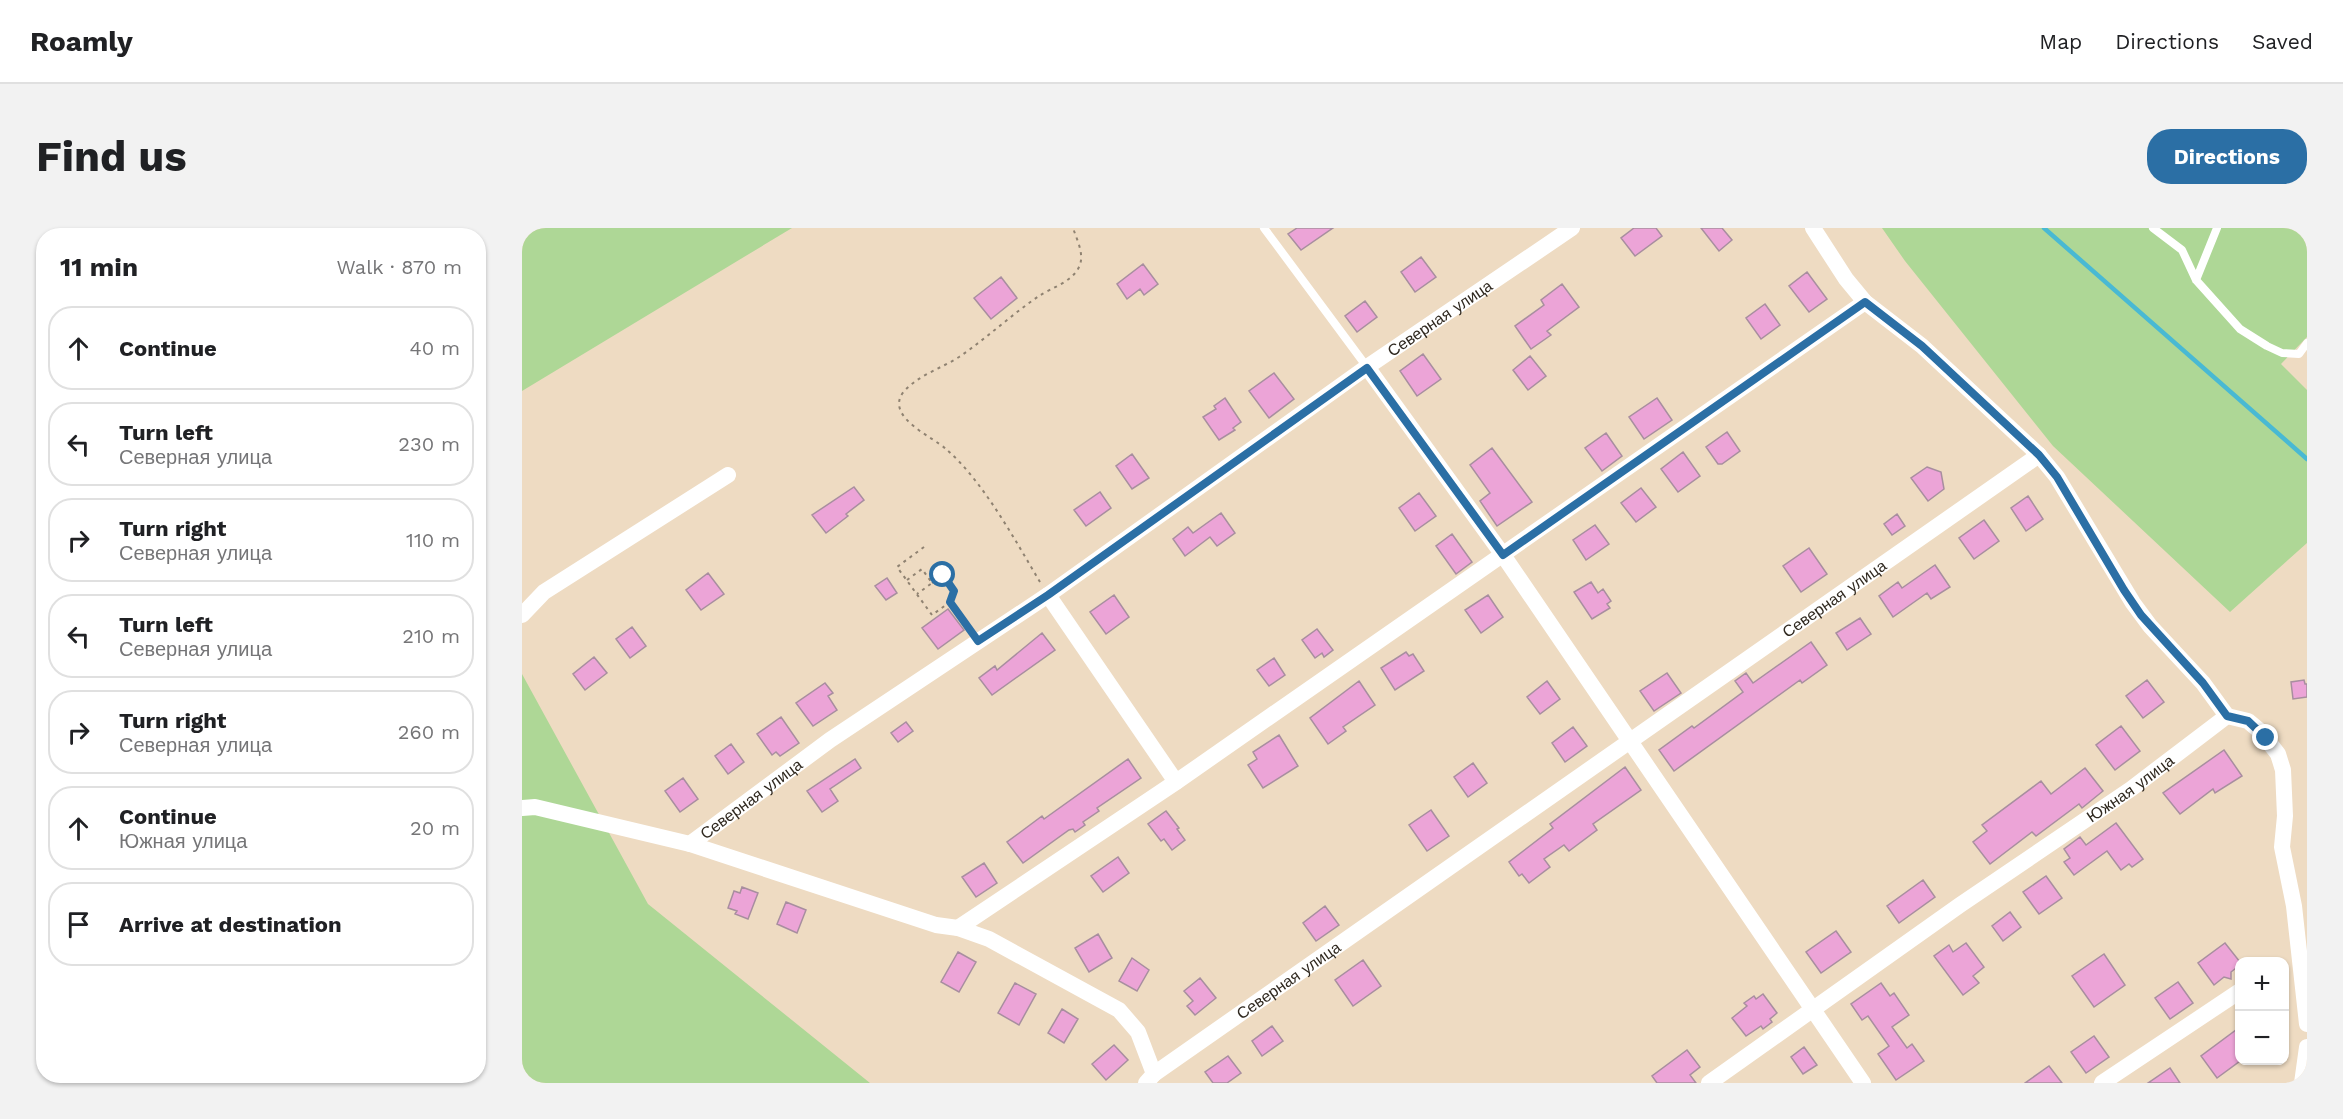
<!DOCTYPE html>
<html lang="en">
<head>
<meta charset="utf-8">
<style>
	:root { --surface:#fff; --page:#f2f2f2; --text:#202124; --muted:#757577; --line:#e0e0e0; --accent:#2b6fa5 }
	body { margin:0; font-family:"Work Sans",sans-serif; background:var(--page); color:var(--text) }
	.controls { position:absolute; right:18px; bottom:18px; display:grid; overflow:hidden; border-radius:12px; box-shadow:0 2px 4px #0004 }
	.controls button { width:54px; height:54px; display:grid; place-items:center; padding:0; border:0; border-bottom:2px solid var(--line); background:var(--surface); color:var(--text); font:30px sans-serif }
	.stop { position:absolute; width:18px; height:18px; margin:-14px; border:4px solid #2b6fa5; border-radius:50%; background:#fff }
	.stop.end { background:#2b6fa5; border-color:#fff; box-shadow:0 2px 6px #0008 }
	.list { margin:0; padding:0; list-style:none }
	h2 { display:flex; justify-content:space-between; align-items:center; height:78px; margin:0; padding:0 24px; font-size:26px }
	h2 small { font-size:20px; font-weight:400; color:var(--muted) }
	.list li { display:grid; grid-template-columns:39px 1fr auto; gap:18px; align-items:center; box-sizing:border-box; height:84px; margin:0 12px 12px; padding:0 12px; border:2px solid var(--line); border-radius:24px }
	.list b { display:block; font-size:22px; white-space:nowrap }
	.list p { margin:0; font-size:20px; white-space:nowrap; color:var(--muted) }
	.list em { font-size:20px; font-style:normal; color:var(--muted) }
	.icon { flex:none; width:33px; height:33px; fill:none; stroke:currentColor; stroke-width:2; stroke-linecap:round; stroke-linejoin:round }
	.map { position:relative; flex:none; width:1785px; height:855px; overflow:hidden; border-radius:24px }
	header { display:flex; align-items:center; gap:36px; box-sizing:border-box; height:84px; padding:0 30px; background:var(--surface); border-bottom:2px solid var(--line) }
	header strong { font-size:28px }
	nav { display:flex; gap:33px; margin-inline-start:auto; font-size:21px }
	.intro { display:flex; align-items:center; justify-content:space-between; box-sizing:border-box; height:144px; padding:0 36px }
	h1 { margin:0; font-size:42px }
	.button { padding:15px 27px; border-radius:24px; background:var(--accent); color:#fff; font-size:21px; font-weight:700 }
	main { display:flex; gap:36px; padding:0 36px }
	aside { flex:1; background:var(--surface); border-radius:24px; box-shadow:0 2px 4px #0004 }
	.map>svg:first-child { display:block }
</style>
</head>
<body>
<header>
<strong>Roamly</strong>
<nav><a>Map</a><a>Directions</a><a>Saved</a></nav>
</header>
<div class="intro"><h1>Find us</h1><a class="button">Directions</a></div>
<main>
<aside>
<h2>11 min<small>Walk · 870 m</small></h2>
<ul class="list">
<li><svg class="icon" aria-label="ahead" viewBox="0 0 24 24"><path d="M12 20V5M6 11l6-6 6 6"/></svg><div><b>Continue</b></div><em>40 m</em></li>
<li><svg class="icon" aria-label="left" viewBox="0 0 24 24"><path d="M17 20v-9H6M10 6l-5 5 5 5"/></svg><div><b>Turn left</b><p>Северная улица</p></div><em>230 m</em></li>
<li><svg class="icon" aria-label="right" viewBox="0 0 24 24"><path d="M7 20v-9h11M14 6l5 5-5 5"/></svg><div><b>Turn right</b><p>Северная улица</p></div><em>110 m</em></li>
<li><svg class="icon" aria-label="left" viewBox="0 0 24 24"><path d="M17 20v-9H6M10 6l-5 5 5 5"/></svg><div><b>Turn left</b><p>Северная улица</p></div><em>210 m</em></li>
<li><svg class="icon" aria-label="right" viewBox="0 0 24 24"><path d="M7 20v-9h11M14 6l5 5-5 5"/></svg><div><b>Turn right</b><p>Северная улица</p></div><em>260 m</em></li>
<li><svg class="icon" aria-label="ahead" viewBox="0 0 24 24"><path d="M12 20V5M6 11l6-6 6 6"/></svg><div><b>Continue</b><p>Южная улица</p></div><em>20 m</em></li>
<li><svg class="icon" aria-label="arrive" viewBox="0 0 24 24"><path d="M6 21V4h12l-3 4 3 4H6"/></svg><div><b>Arrive at destination</b></div></li>
</ul>
</aside>
<div class="map">
<svg width="1785" height="855" viewBox="0 0 1785 855">
	<rect width="100%" height="100%" fill="#eedbc2"/>
	<!-- green -->
	<path fill="#aed796" d="M0,0h270l-270,163z
		M1360,0h425v109l-26,27 26,26v153l-77,69 -177,-166 -148,-185z
		M0,446l126,230 222,179h-348z"/>
	<g fill="none" stroke-linecap="round" stroke-linejoin="round">
		<!-- stream -->
		<path stroke="#49b9d3" stroke-width="4.5" d="M1522,0l263,231"/>
	</g>
	<!-- building -->
	<path fill="#eca4d7" stroke="#a88e9f" stroke-width="1.5" d="M775,0h36l-32,22 -13,-16z
		M1112,0h22l6,8 -27,20 -14,-18z
		M1179,0h21l10,12 -13,11z
		M899,29l15,20 -21,15 -14,-20z
		M621,36l15,20 -14,11 -4,-6 -13,10 -10,-15z
		M1285,44l20,27 -18,13 -20,-26z
		M479,49l16,21 -26,21 -17,-21z
		M1040,56l17,23 -32,24 4,4 -20,14 -16,-23 29,-21 -3,-5z
		M843,73l12,16 -20,15 -12,-16z
		M1243,76l15,21 -19,14 -15,-21z
		M901,126l18,25 -24,17 -17,-25z
		M1008,128l16,20 -18,14 -15,-20z
		M752,145l20,26 -25,19 -20,-27z
		M703,170l16,24 -8,6 2,2 -16,10 -16,-23 13,-8 -2,-3z
		M1135,170l15,22 -28,19 -15,-22z
		M1205,204l13,19 -18,13h-4l-12,-17z
		M1084,205l16,23 -20,15 -17,-23z
		M970,220l40,54 -35,24 -17,-25 10,-8 -20,-28z
		M1161,224l17,24 -22,16 -17,-23z
		M610,226l17,24 -17,11 -16,-23z
		M1405,239l14,5 3,17 -16,12 -17,-23z
		M332,259l10,13 -18,14 2,2 -22,17 -14,-18z
		M1119,260l15,19 -20,15 -15,-19z
		M578,264l11,16 -25,18 -12,-16z
		M897,265l17,23 -21,15 -16,-23z
		M1506,268l15,23 -17,12 -15,-23z
		M699,285l14,20 -18,13 -7,-9 -25,19 -12,-17 15,-12 5,6z
		M1375,286l8,12 -13,9 -8,-11z
		M1462,292l15,21 -25,18 -15,-21z
		M1073,297l14,19 -23,16 -13,-20z
		M930,306l20,28 -16,12 -20,-28z
		M1287,320l18,26 -26,18 -18,-26z
		M1413,337l15,22 -19,12 -4,-6 -34,24 -14,-21 19,-14 4,6z
		M186,345l16,21 -23,16 -15,-20z
		M365,350l10,15 -11,7 -11,-14z
		M1069,354l7,11 5,-4 8,12 -4,3 3,4 -18,11 -18,-27z
		M592,367l15,22 -23,17 -16,-22z
		M966,367l15,22 -22,16 -16,-23z
		M426,381l16,21 -26,19 -16,-21z
		M1338,390l11,16 -24,16 -11,-17z
		M110,399l14,19 -16,12 -14,-19z
		M795,401l16,21 -9,7 -2,-4 -7,5 -13,-18z
		M520,405l13,17 -63,45 -13,-17 16,-12 2,4z
		M1289,414l16,23 -25,18 -2,-3 -126,91 -15,-21 33,-24 2,2 49,-36 -8,-11 11,-8 7,10z
		M884,424l3,4 4,-2 11,17 -29,19 -14,-22z
		M72,429l13,16 -22,17 -12,-16z
		M752,430l11,17 -16,11 -12,-16z
		M1145,445l14,20 -27,18 -14,-20z
		M1625,452l17,22 -21,16 -17,-22z
		M1782,452l1,4h2v13l-14,2 -2,-17z
		M837,453l16,24 -32,22 3,4 -18,13 -18,-26z
		M1025,453l13,18 -20,15 -13,-17z
		M303,455l8,10 -5,3 9,14 -24,16 -17,-23z
		M259,489l18,26 -19,13 -4,-4 -4,3 -15,-21z
		M384,494l7,9 -15,11 -7,-9z
		M1599,498l19,25 -25,19 -19,-25z
		M1051,499l14,19 -22,16 -13,-19z
		M757,507l19,31 -35,22 -15,-23 9,-6 -4,-7z
		M209,516l13,18 -16,12 -13,-18z
		M1702,522l18,26 -27,17 -2,-4 -33,25 -17,-21z
		M333,531l6,9 -31,21 8,12 -16,11 -15,-21z
		M606,531l13,19 -44,30 2,3 -16,11 2,3 -10,7 -2,-3 -4,1 -46,33 -16,-21 35,-26 2,3z
		M951,535l14,20 -19,14 -14,-20z
		M1103,539l16,23 -48,34 4,6 -28,21 -5,-6 -20,14 6,8 -21,16 -7,-9 -3,2 -10,-14 44,-34 -3,-4z
		M1563,540l18,23 -21,17 -3,-4 -43,32 -4,-4 -42,32 -17,-22 14,-11 -5,-6 59,-44 10,13z
		M161,550l15,21 -18,13 -15,-21z
		M909,582l18,26 -22,15 -18,-26z
		M644,583l13,17 -2,1 8,11 -13,10 -8,-11 -3,2 -13,-17z
		M1594,595l27,36 -11,8 -3,-3 -8,6 -14,-19 -33,24 -10,-13 6,-4 -6,-9 16,-12 6,8z
		M596,629l11,16 -26,19 -12,-16z
		M462,635l13,20 -21,14 -14,-20z
		M1524,648l16,22 -23,16 -16,-22z
		M1401,652l12,17 -36,26 -12,-17z
		M220,659l16,6 -10,26 -13,-5 2,-3 -9,-3 6,-17 6,2z
		M264,674l20,8 -9,23 -20,-9z
		M803,678l14,19 -23,16 -13,-18z
		M1488,684l11,15 -18,14 -11,-15z
		M1314,703l15,21 -30,21 -15,-21z
		M576,706l14,24 -23,14 -14,-24z
		M1444,715l18,24 -11,9 6,7 -16,12 -29,-39 15,-11 4,7z
		M1703,715l15,19v3l-9,7v7l-7,-2 -10,8 -16,-22z
		M436,724l18,10 -17,30 -18,-10z
		M1582,726l21,31 -31,22 -22,-31z
		M610,730l17,12 -12,21 -18,-10z
		M841,732l18,26 -28,20 -18,-26z
		M678,750l16,20 -21,17 -8,-9 6,-5 -9,-10z
		M1656,754l15,21 -23,16 -15,-21z
		M493,755l21,11 -17,31 -21,-12z
		M1359,755l9,13 4,-3 15,22 -17,12 15,21 5,-4 12,17 -28,19 -18,-26 11,-8 -21,-30 -6,4 -11,-16z
		M1241,766l14,19 -7,6 2,3 -9,7 -2,-3 -15,10 -14,-18 15,-12 -3,-3 10,-7 2,3z
		M540,781l16,10 -14,24 -16,-10z
		M750,798l11,15 -21,15 -10,-15z
		M1718,799v34l-23,17 -16,-22z
		M1572,808l15,21 -23,16 -15,-21z
		M592,817l14,15 -22,20 -14,-16z
		M1282,819l13,18 -14,9 -12,-17z
		M1165,822l13,17 -10,8 6,8h-39l-5,-7z
		M706,828l13,17 -14,10h-14l-8,-11z
		M1527,838l13,17h-37z
		M1648,840l10,15h-32z"/>
	<g fill="none" stroke-linecap="round" stroke-linejoin="round">
		<!-- path -->
		<path stroke="#8f8271" stroke-width="2" stroke-dasharray="3 4.5" stroke-linecap="butt" d="M402,319l-27,20 35,48 18,-13
			M385,352l15,-11 10,14 -15,11
			M518,354c-25,-42 -57,-101 -94,-133 -13,-12 -59,-31 -44,-55 12,-17 40,-26 57,-37 28,-19 52,-42 80,-61 12,-8 33,-14 40,-29 6,-12 -2,-27 -6,-39
			M410,355l11,-8 12,16 -5,11 19,27"/>
		<!-- lane -->
		<path stroke="#fff" stroke-width="8" d="M742,0l103,139
			M1631,0l29,22 14,30 44,49 27,17 15,7 17,1 8,-11
			M1674,52l21,-52"/>
		<!-- street -->
		<g stroke="#fff" stroke-width="16">
			<path d="M1291,0l33,51 19,23 57,44 117,109 18,22 76,126 17,23 53,57 24,33"/>
			<path d="M845,139l136,188 360,528"/>
			<path d="M526,367l128,187"/>
			<path d="M0,387l22,-23 184,-117"/>
			<path d="M0,580l13,-1 155,37 246,81 22,3 31,11 130,71 19,22 16,42"/>
			<path id="s1" d="M168,616l140,-104 218,-145 319,-228 205,-139"/>
			<path d="M436,700l218,-146 689,-480"/>
			<path id="s2" d="M624,855l8,-9 885,-619"/>
			<path id="s3" d="M1187,855l251,-178 171,-116 96,-73 21,5 12,10 18,23 5,16 2,46 -3,31 12,59 13,118"/>
			<path d="M1580,855l138,-92"/>
			<path d="M1780,855l5,-36"/>
		</g>
	</g>
	<g fill="none" stroke-linecap="round" stroke-linejoin="round">
		<!-- route -->
		<path stroke="#2b6fa5" stroke-width="8" d="M421,347l11,16 -4,11 28,39 70,-46 319,-227 136,187 362,-253 57,44 117,109 18,22 67,113 17,25 62,68 24,33 21,5 18,17"/>
	</g>
	<g text-anchor="middle" stroke-width="4.5" stroke-linejoin="round" paint-order="stroke">
		<!-- street labels -->
		<g font-size="16" fill="#2f281f" stroke="#eedbc2">
			<text dy="6" stroke="none"><textPath href="#s1" startOffset="916">Северная улица</textPath></text>
			<text dy="6" stroke="none"><textPath href="#s2" startOffset="842">Северная улица</textPath></text>
			<text dy="6" stroke="none"><textPath href="#s3" startOffset="514">Южная улица</textPath></text>
			<text dy="6" stroke="none"><textPath href="#s1" startOffset="76">Северная улица</textPath></text>
			<text dy="6" stroke="none"><textPath href="#s2" startOffset="176">Северная улица</textPath></text>
		</g>
	</g>
</svg>
<div class="controls">
<button>+</button>
<button>−</button>
</div>
<div class="stop" style="left:421px;top:347px"></div>
<div class="stop end" style="left:1744px;top:510px"></div>
</div>
</main>
</body>
</html>
